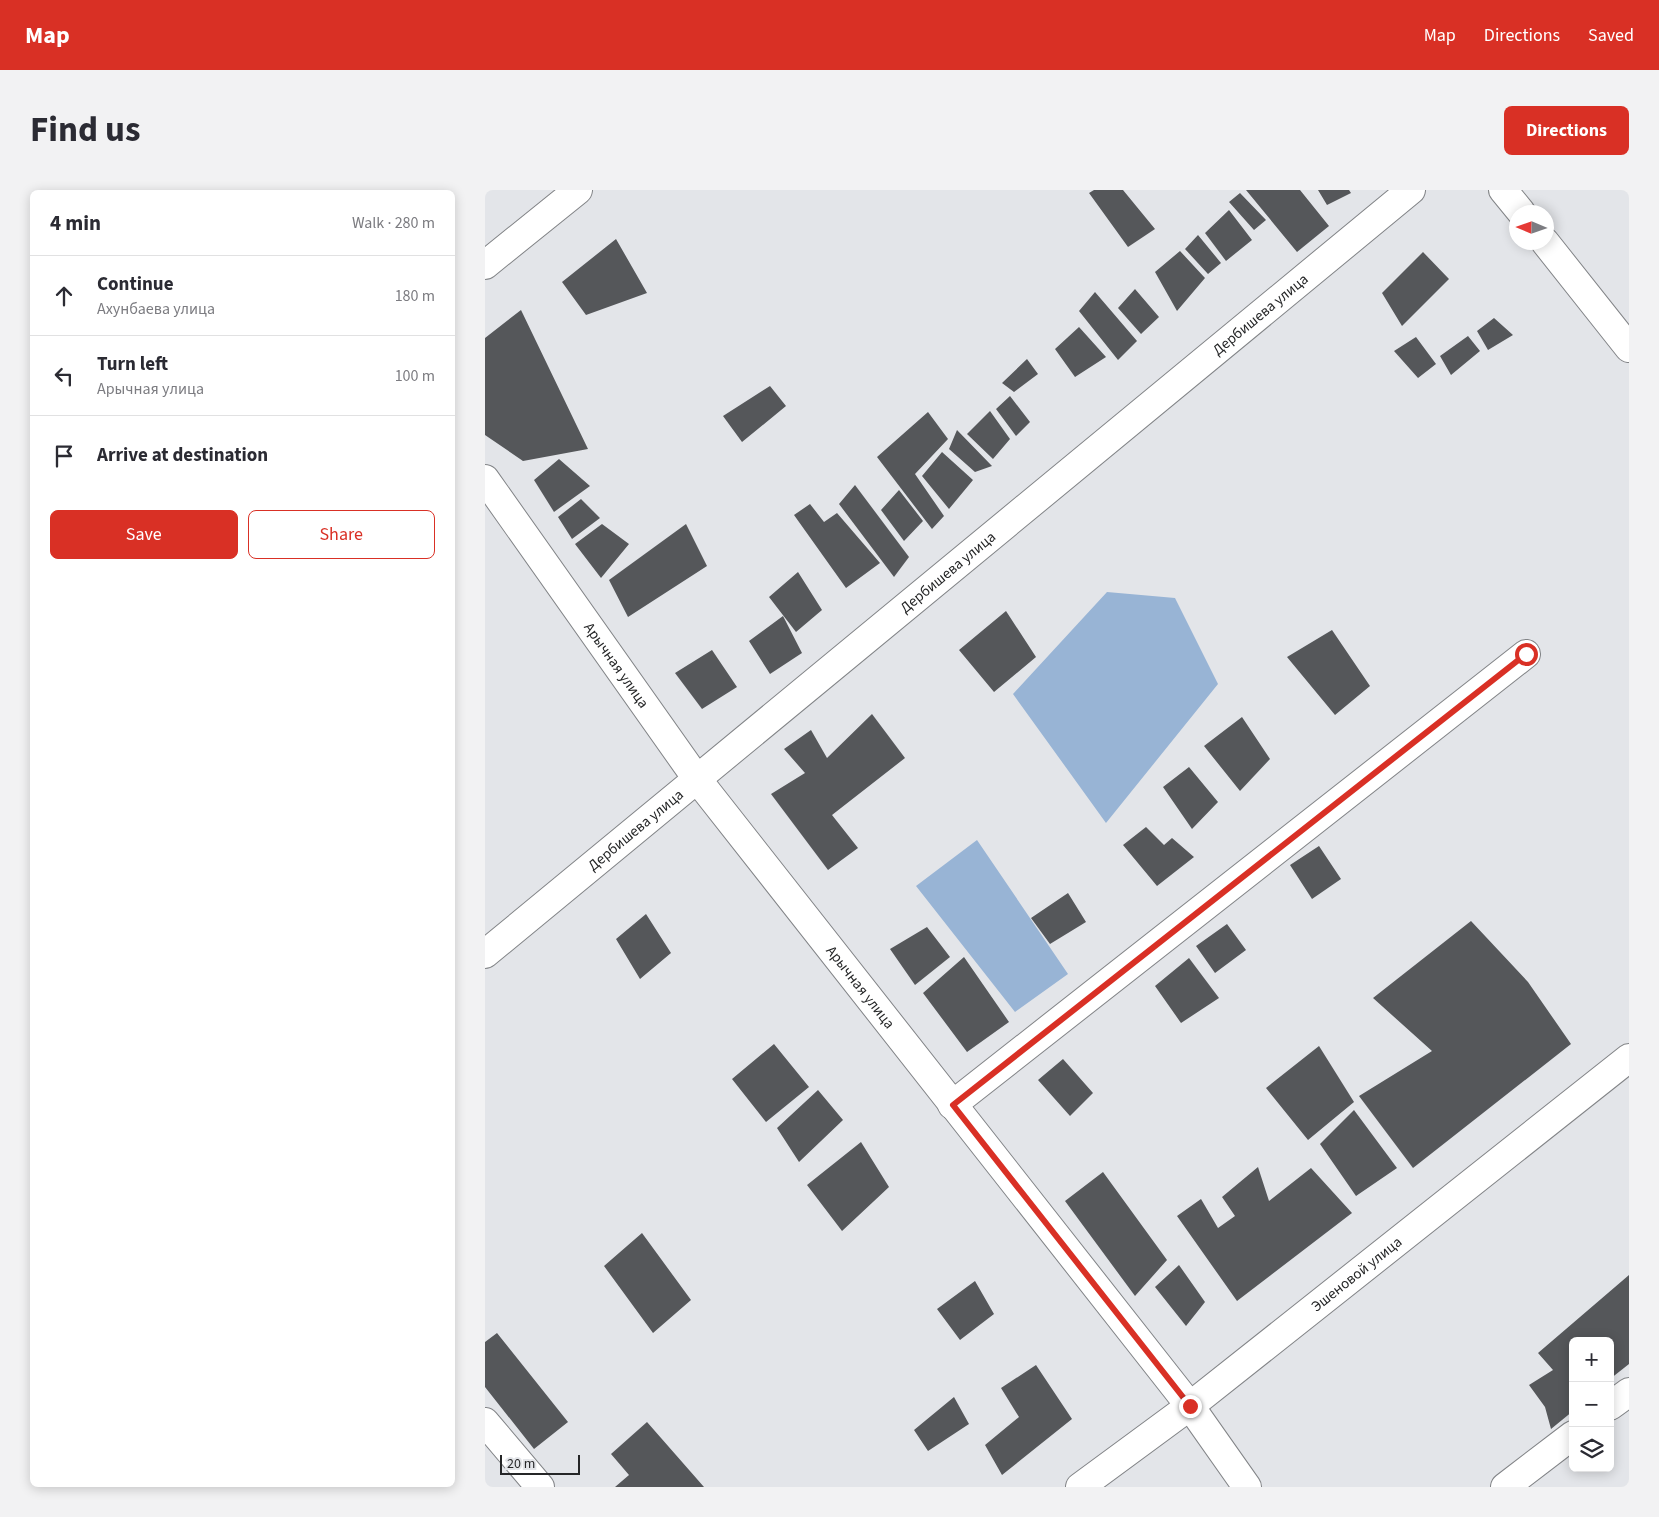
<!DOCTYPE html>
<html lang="en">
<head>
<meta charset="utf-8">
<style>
	:root { --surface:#fff; --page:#f2f2f3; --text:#2b2b33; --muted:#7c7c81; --line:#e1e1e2; --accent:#d93025 }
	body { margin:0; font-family:"Source Sans 3",sans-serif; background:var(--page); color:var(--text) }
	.controls { position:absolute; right:15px; bottom:15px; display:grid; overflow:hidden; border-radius:8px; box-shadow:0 2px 12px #0003 }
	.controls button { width:45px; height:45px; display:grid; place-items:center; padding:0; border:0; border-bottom:1px solid var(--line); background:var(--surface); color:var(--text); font:25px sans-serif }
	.compass { position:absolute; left:1024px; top:15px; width:45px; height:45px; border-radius:50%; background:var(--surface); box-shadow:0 2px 12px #0003; rotate:272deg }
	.scale { position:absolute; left:15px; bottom:12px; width:80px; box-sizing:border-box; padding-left:5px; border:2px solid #252627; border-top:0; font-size:14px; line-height:18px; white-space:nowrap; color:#252627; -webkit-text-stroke:4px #e3e5e9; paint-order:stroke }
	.stop { position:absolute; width:15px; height:15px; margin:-11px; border:4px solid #d93025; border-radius:50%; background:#fff }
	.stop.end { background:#d93025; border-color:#fff; box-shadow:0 1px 5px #0008 }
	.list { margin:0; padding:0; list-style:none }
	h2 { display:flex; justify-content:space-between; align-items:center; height:65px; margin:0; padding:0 20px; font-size:21px }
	h2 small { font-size:16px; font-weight:400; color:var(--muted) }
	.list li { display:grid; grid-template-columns:32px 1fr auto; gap:15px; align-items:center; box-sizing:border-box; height:80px; padding:0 20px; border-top:1px solid var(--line) }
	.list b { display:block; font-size:19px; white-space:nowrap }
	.list p { margin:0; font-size:16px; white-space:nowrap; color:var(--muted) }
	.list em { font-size:16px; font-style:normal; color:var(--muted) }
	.actions { display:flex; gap:10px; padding:15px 20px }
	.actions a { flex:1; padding:11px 0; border:1px solid var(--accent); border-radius:8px; text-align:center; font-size:18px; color:var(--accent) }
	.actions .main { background:var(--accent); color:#fff }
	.icon { flex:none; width:28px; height:28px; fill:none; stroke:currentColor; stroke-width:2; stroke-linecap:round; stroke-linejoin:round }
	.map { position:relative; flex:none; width:1144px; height:1297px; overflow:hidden; border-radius:8px }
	header { display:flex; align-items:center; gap:30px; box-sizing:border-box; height:70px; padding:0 25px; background:var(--accent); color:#fff }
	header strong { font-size:24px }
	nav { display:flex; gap:28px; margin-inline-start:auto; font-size:18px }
	.intro { display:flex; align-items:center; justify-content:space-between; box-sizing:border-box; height:120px; padding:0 30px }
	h1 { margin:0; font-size:35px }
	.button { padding:12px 22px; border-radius:8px; background:var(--accent); color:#fff; font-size:18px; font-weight:700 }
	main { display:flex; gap:30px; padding:0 30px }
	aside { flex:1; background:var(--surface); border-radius:8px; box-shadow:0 2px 12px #0003 }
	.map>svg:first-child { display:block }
</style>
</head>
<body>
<header>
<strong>Map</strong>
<nav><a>Map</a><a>Directions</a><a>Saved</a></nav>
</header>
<div class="intro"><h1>Find us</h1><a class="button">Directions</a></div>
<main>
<aside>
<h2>4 min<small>Walk · 280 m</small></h2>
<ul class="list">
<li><svg class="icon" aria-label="ahead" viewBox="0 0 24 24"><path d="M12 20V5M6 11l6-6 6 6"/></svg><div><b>Continue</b><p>Ахунбаева улица</p></div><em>180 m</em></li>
<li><svg class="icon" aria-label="left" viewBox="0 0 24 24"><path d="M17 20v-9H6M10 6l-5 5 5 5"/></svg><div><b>Turn left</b><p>Арычная улица</p></div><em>100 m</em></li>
<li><svg class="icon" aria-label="arrive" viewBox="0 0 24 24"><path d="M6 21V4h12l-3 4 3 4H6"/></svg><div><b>Arrive at destination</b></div></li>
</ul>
<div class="actions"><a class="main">Save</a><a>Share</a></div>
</aside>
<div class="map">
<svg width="1144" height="1297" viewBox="0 0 1144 1297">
	<rect width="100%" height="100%" fill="#e3e5e9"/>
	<!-- forest -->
	<path fill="#98b4d5" d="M622,402l68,6 43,86 -112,139 -93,-129z
		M492,650l91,134 -53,38 -99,-126z"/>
	<!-- building -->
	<path fill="#55575a" d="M609,0h29l32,39 -27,18 -39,-54z
		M761,0h54l29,36 -32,26z
		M833,0h31l2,3 -24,12z
		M755,3l26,27 -12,10 -25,-28z
		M744,20l23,30 -26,21 -21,-28z
		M713,45l23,28 -13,11 -23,-25z
		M131,49l31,54 -61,22 -24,-33z
		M695,61l25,27 -28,33 -22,-39z
		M938,62l26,27 -47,47 -20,-33z
		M650,99l24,28 -18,17 -23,-26z
		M610,102l42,49 -19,19 -39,-49z
		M36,120l67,139 -65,12 -38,-26v-97z
		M1009,128l19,17 -25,15 -11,-19z
		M594,137l27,30 -31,20 -20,-28z
		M983,146l12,15 -29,24 -11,-19z
		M931,147l20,27 -18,14 -24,-27z
		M542,169l11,15 -24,18 -12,-9z
		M285,196l16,20 -44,36 -19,-26z
		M525,206l20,26 -14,14 -20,-27z
		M505,221l20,28 -17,20 -26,-25z
		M443,222l20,27 -33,35 29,42 -12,13 -55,-72z
		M472,240l35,36 -17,6 -26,-23z
		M457,262l31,28 -24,29 -27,-33z
		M74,269l31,27 -36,26 -20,-32z
		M370,295l54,72 -15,20 -55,-73z
		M414,300l24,31 -19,20 -23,-31z
		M96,309l19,19 -28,21 -14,-22z
		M325,314l14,18 13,-9 43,50 -34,25 -52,-73z
		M117,334l27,20 -28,34 -26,-34z
		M201,334l21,42 -79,51 -19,-37z
		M313,382l24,38 -26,22 -27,-35z
		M521,421l30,46 -42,35 -35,-42z
		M298,426l19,37 -32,21 -21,-33z
		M847,440l38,56 -35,29 -48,-58z
		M227,460l25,37 -35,22 -27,-36z
		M387,524l33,44 -73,57 26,33 -30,22 -57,-76 34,-21 -21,-24 27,-19 16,28z
		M757,527l28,42 -30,32 -36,-45z
		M704,577l29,35 -26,27 -29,-42z
		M661,637l18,18 8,-7 22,19 -37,29 -34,-41z
		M834,656l22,33 -29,20 -22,-34z
		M583,703l18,29 -36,22 -19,-26z
		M161,724l25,39 -31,26 -24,-40z
		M986,731l57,61 43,62 -158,124 -54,-72 73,-45 -59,-53z
		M742,734l19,26 -31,23 -19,-27z
		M442,737l23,30 -35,28 -25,-36z
		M479,767l45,65 -42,30 -44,-59z
		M704,768l30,40 -38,25 -26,-37z
		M289,854l35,43 -43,35 -34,-43z
		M834,856l35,56 -46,38 -42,-52z
		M578,869l30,34 -23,23 -32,-36z
		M333,900l25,30 -44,42 -22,-34z
		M869,920l43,58 -41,28 -36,-52z
		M376,952l28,45 -47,44 -35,-46z
		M773,977l11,34 42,-33 41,45 -115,88 -60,-85 24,-17 17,29 17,-12 -13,-19z
		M618,982l64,88 -32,36 -70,-95z
		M157,1043l49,67 -38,33 -49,-67z
		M694,1075l26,37 -19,24 -31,-39z
		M1144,1085v89l-19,15v-38h-37v70l-22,18 -6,-22 -16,-22 24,-15 -15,-17z
		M490,1091l19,33 -34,26 -23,-31z
		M12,1143l71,89 -34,27 -49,-62v-45z
		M551,1175l36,54 -70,56 -17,-30 34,-28 -18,-29z
		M469,1207l15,27 -41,27 -14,-21z
		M162,1232l57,65h-89l14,-12 -18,-21z"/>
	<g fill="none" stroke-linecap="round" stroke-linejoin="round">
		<!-- minor casing -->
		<g stroke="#828487" stroke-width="30">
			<g id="minor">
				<path d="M1018,0l18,22"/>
				<path d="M1060,52l84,106"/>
				<path id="s1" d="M0,289l212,300 493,627 57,81"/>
				<path id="s2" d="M0,764l926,-764"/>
				<path d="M467,915l574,-451"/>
				<path d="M1125,1216l19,-14"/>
				<path d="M0,1232l55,65"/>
				<path id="s3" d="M595,1297l110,-81 439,-348"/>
				<path d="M1020,1297l68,-52"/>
			</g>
		</g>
		<!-- tertiary casing -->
		<g stroke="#828487" stroke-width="30">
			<path id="tertiary" d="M0,75l93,-75"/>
		</g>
		<!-- minor -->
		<use href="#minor" stroke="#fff" stroke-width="28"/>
		<!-- tertiary -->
		<use href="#tertiary" stroke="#fff" stroke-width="28"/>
	</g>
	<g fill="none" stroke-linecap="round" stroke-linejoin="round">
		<!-- route -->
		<path stroke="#d93025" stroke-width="6" d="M705,1216l-237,-301 573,-451"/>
	</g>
	<g text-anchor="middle" stroke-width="5" stroke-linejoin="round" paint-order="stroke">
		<!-- street labels -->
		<g font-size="15" fill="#252627" stroke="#e3e5e9">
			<text dy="5" stroke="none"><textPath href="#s2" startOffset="1005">Дербишева улица</textPath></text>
			<text dy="5" stroke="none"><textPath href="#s2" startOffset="600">Дербишева улица</textPath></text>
			<text dy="5" stroke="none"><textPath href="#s1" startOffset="228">Арычная улица</textPath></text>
			<text dy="5" stroke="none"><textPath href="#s2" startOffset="195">Дербишева улица</textPath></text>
			<text dy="5" stroke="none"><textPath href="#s1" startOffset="632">Арычная улица</textPath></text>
			<text dy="5" stroke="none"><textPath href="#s3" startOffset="349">Эшеновой улица</textPath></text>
		</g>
	</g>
</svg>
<div class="controls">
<button>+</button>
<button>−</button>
<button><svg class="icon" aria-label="layers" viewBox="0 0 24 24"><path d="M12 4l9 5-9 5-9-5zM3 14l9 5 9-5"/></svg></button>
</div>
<svg class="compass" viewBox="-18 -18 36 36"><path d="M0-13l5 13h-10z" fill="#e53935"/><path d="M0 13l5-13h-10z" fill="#7c7c81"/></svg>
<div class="scale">20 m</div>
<div class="stop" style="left:1041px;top:464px"></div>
<div class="stop end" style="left:705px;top:1216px"></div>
</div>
</main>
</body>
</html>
